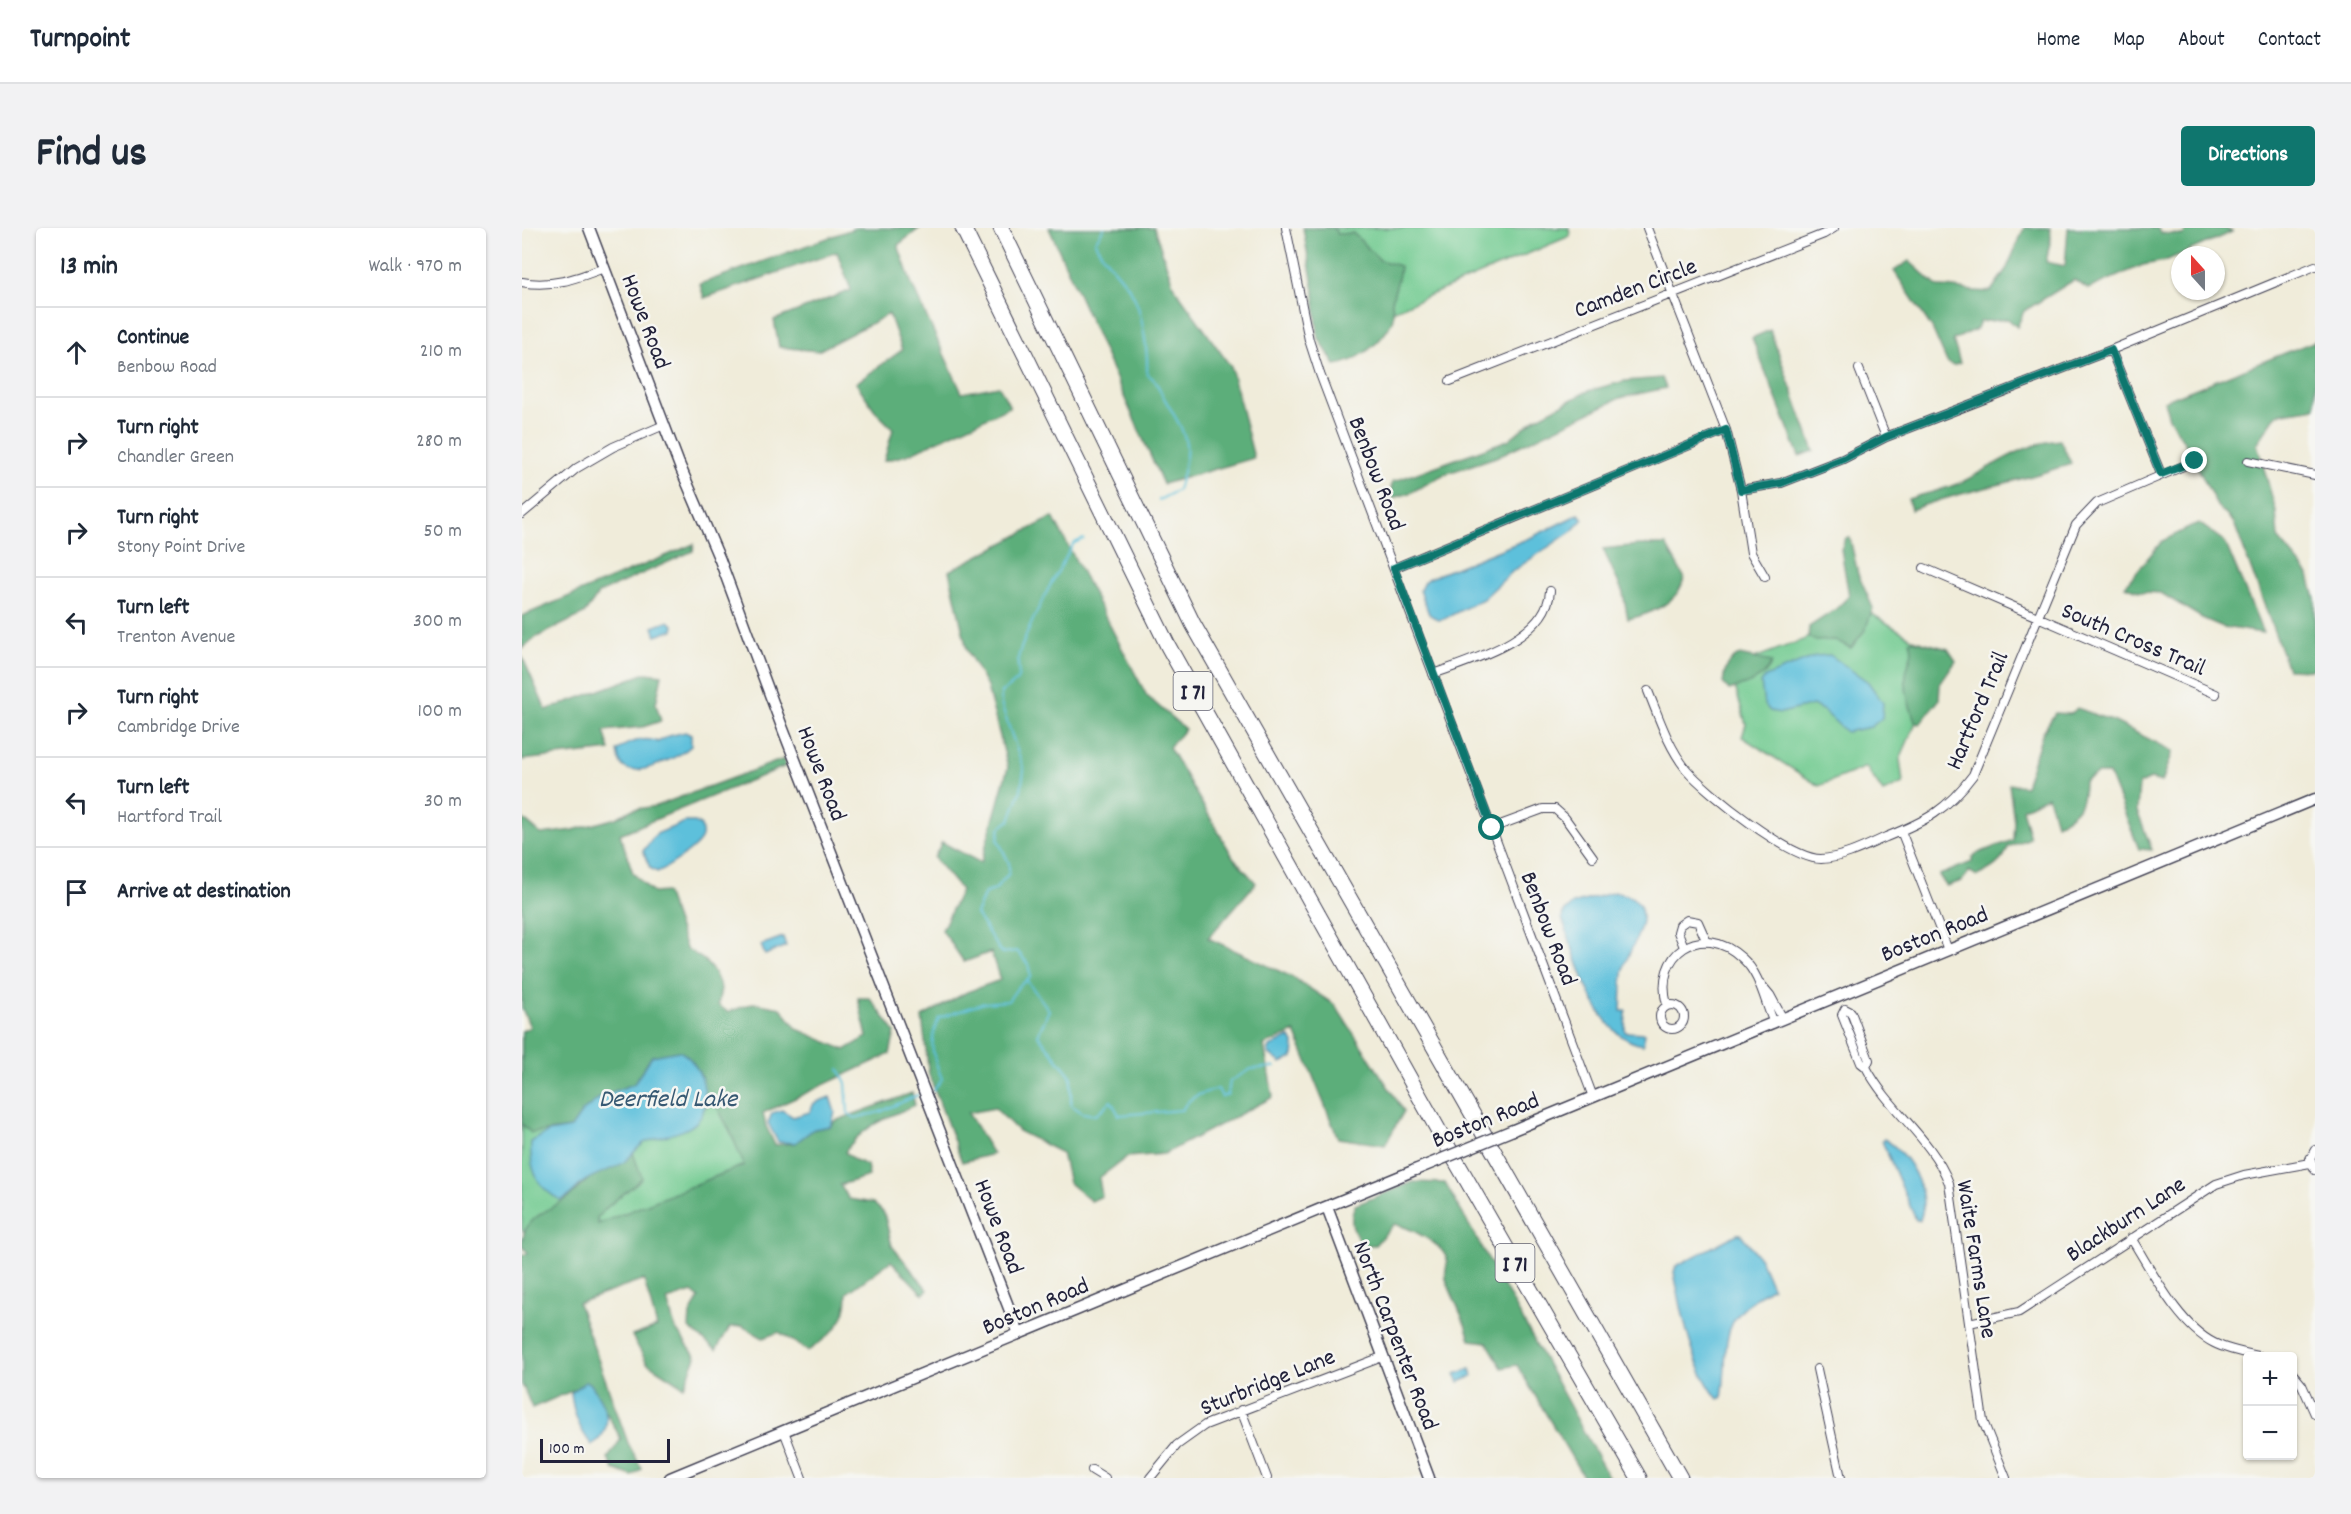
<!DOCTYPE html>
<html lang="en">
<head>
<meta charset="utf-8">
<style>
	:root { --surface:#fff; --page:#f2f2f3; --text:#1f2937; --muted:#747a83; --line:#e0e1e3; --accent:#0f766e }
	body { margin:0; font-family:Dekko,sans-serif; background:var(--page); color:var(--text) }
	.controls { position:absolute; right:18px; bottom:18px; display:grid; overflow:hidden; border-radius:6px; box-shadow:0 2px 4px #0004 }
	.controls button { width:54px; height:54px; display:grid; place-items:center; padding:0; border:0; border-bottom:2px solid var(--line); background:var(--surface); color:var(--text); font:30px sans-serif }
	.compass { position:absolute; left:1649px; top:18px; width:54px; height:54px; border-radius:50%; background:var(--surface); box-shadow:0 2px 4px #0004; rotate:339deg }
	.scale { position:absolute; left:18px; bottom:15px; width:130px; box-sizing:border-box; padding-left:6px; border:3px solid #22223b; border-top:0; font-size:16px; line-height:21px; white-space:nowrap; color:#22223b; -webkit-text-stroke:4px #f6f6f2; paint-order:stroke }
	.stop { position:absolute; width:18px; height:18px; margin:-14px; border:4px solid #0f766e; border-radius:50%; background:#fff }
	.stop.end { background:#0f766e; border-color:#fff; box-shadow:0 2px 6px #0008 }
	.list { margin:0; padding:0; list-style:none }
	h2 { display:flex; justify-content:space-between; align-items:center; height:78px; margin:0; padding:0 24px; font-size:26px }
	h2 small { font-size:20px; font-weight:400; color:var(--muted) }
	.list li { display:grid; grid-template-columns:39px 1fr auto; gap:18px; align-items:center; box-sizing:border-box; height:90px; padding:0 24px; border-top:2px solid var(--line) }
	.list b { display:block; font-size:22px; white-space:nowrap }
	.list p { margin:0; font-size:20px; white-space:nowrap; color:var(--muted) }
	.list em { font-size:20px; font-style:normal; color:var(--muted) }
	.icon { flex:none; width:33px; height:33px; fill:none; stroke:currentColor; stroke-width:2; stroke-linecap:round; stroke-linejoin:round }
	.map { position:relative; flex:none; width:1793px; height:1250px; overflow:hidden; border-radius:6px }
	header { display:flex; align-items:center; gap:36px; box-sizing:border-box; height:84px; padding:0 30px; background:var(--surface); border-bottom:2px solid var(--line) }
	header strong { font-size:28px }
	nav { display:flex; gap:33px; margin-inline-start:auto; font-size:21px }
	.intro { display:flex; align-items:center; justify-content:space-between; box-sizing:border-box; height:144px; padding:0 36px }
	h1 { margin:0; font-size:42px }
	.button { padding:15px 27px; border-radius:6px; background:var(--accent); color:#fff; font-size:21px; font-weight:700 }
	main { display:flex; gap:36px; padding:0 36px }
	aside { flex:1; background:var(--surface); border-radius:6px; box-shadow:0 2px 4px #0004 }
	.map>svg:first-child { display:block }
</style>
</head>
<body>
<header>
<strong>Turnpoint</strong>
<nav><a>Home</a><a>Map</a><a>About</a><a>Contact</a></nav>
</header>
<div class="intro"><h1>Find us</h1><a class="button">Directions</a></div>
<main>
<aside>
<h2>13 min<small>Walk · 970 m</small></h2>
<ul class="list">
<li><svg class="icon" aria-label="ahead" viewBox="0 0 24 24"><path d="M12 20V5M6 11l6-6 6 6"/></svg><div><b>Continue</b><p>Benbow Road</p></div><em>210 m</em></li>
<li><svg class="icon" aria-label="right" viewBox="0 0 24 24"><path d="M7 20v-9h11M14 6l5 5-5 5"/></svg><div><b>Turn right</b><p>Chandler Green</p></div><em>280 m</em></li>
<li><svg class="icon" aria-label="right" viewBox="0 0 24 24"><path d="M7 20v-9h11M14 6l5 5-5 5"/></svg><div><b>Turn right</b><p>Stony Point Drive</p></div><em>50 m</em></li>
<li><svg class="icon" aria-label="left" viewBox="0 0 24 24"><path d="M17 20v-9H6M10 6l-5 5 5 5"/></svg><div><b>Turn left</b><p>Trenton Avenue</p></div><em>300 m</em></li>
<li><svg class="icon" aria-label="right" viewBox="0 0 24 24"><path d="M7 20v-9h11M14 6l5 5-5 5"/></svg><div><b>Turn right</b><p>Cambridge Drive</p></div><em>100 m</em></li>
<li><svg class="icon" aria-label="left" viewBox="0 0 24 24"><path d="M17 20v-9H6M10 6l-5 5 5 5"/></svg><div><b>Turn left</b><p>Hartford Trail</p></div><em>30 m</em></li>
<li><svg class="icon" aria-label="arrive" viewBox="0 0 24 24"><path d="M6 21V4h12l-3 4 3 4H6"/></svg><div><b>Arrive at destination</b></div></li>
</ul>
</aside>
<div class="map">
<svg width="1793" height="1250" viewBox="0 0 1793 1250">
	<rect width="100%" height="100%" fill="#f6f6f2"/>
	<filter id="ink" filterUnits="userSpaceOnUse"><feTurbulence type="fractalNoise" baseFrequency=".0167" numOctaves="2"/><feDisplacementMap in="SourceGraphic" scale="12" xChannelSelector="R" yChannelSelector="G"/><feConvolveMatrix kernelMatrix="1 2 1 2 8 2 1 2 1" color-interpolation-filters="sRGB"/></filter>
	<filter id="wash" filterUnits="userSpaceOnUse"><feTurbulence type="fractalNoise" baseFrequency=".008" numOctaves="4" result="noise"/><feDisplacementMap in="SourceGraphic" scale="24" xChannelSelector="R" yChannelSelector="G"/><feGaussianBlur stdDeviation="1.35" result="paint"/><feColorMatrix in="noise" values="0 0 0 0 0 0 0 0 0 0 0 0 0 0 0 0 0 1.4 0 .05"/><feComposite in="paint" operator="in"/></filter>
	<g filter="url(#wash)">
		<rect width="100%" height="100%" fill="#f0ecda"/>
		<!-- green -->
		<path fill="#71ca90" stroke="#4a7666" stroke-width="1.5" d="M793,0h254l1,8 -234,99z
			M1350,386l43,26 33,9 -48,110 3,24 -20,9 -17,-25 -47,19 -77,-49 4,-13 -11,-37 6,-24z
			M161,743l84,185 -232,94 -13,-21v-198z"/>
		<!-- forest -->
		<path fill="#5cae7a" stroke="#3f685a" stroke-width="1.5" d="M333,0h65l-22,17 14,40 50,108 37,-7 11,21 -103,48 -23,6 9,-32 -17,-17 -20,-29 46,-33 -13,-36 -71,37 -39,-4 -5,-27 77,-30 -14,-38 -133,46 -4,-14z
			M527,0h105l20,59 57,80 23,91 -91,26z
			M781,0h31l3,6 16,-1 27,27 20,6c-1,16 -6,23 -8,36 0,6 3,13 0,19 -8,20 -35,42 -57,44l-17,-28 -4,-46z
			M1502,0h26l1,10 -5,24 19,4 3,-38h89l4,5 22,2 5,-7h37l7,4 -67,29 -22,4 -55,24 -14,-9 -50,31 -7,16 -9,-8 -28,3 -3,7 -24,11 7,23 -7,3 -6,-4 -15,-34 -38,-57 15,-10 29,26c19,-1 33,7 53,4l16,-23z
			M1248,102l44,121 -15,5 -47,-118z
			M1793,113v67l-38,6 -20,30 19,67 2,27 31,37 6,24v68l-3,3 -24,-1 -54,-146 -17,-17 -29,-58 -19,-30 -5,-17z
			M1140,150l4,10 -46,10 -124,59 -51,17 -35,19 -20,6 2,-17 116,-42 28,-22 52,-27 37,-10z
			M1538,212l11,23c-52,21 -108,26 -160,47l-3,-11c19,-6 41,-10 58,-19 31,-16 58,-37 94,-40z
			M531,289l94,179 38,33 -16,18 64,110 23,26 -48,55 86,40 41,27 69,106 -19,34 -47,-7 -43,-106 -31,13 9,52 -109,57 -37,3 -28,21 3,18 -11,5 -22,-18 -7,-30 -44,-22 -23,-23 -27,5 25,41 -31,8 -33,-87 -7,-58 45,-25 33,-12 -9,-28 -27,10 -22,-32 19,-40 -27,-32 8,-16 39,21 27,-96 -21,-80 -20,-37 -18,-79z
			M1677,295l26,19 38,91 -40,-6 -21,-9 -41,-25 -20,-1 -16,-6 37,-45z
			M1324,310h4l8,36 15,34 -8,22 -14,18 -16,-8 -19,1 -8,-4 1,-10 27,-18 13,-13 -8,-47z
			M172,316l-1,7 -94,42 -15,21 -47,23 -15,11v-32z
			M1117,317h27l18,32c-4,25 -33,37 -56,42l-5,-26 -20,-44z
			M1391,412l35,9 8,12 -16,23 -1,16 -19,24 -4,-1c-6,-15 -12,-32 -10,-49 2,-14 9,-19 4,-33z
			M1217,427l33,7c-7,18 -26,23 -43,28l-6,-7c2,-14 4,-21 16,-28z
			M0,428l24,54 100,-37 16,2 -6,29 5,17 -18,6 -39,4 6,19 -88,10z
			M1555,480l38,14 58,29 -11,31 -11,-3 -12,5 -2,27 15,39 -13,-1 -30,-75h-12l-13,7c0,25 -6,32 -28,43l-8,-28 -26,13 8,29 -22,9c-4,15 -18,23 -31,29l-8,-5 -7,10 -16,5 -7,-11 33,-13v-5l4,-3 37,-14 1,-19 -5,-37 16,2 18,-54 12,-19 16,1z
			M262,531l2,7 -166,68 13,39 20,20 13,-1 20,56 18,12 10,12 7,16 -3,17 10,7 26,-9 27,5 16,21 48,21 22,-13 -9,-39h12l25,34 -5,22 -127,59 3,13 9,19 20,-2 19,-14 17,-3 4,-5 77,-28 3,12c-28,13 -52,20 -70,47l10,8 12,5 2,11 -29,9 9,14 24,4 11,10 8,33 36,44 -5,4 -32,-33 -44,32c1,30 -17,43 -39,58l-29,-19 -16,6 -21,-12 -12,1 -14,23 -27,-22 1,-14 9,-16 -7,-6 -25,8 8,28 21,29 -12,30 -37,-24 -15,-27 25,-9 -13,-47 -66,23 50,140 14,26 -10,7 -19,-7 -5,-11 13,-19 -31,-56 -58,25 -10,-24v-129l6,-2 -6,-7c0,-29 25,-34 45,-48 9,-6 16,-15 25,-22 14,-9 29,-11 41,-23l9,25c-14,14 -33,24 -45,40l1,6 146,-59 -14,-34 -16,-29 -8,5 -5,-31 -49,-20 -18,28 -32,12 -20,16 -10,16 -41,5 -9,-9v-93l8,-4 -8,-19v-190l19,16 32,-4 43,-12 15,-8 25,-4z
			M891,954l32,1 72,126 92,169h-25l-67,-113 -15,3 -15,-26 -17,-2c-5,-22 -17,-40 -24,-61 -2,-7 2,-13 1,-19 -3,-16 -39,-33 -53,-36l-19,21h-14c-8,-14 -13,-25 -6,-40z"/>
		<!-- water -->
		<path fill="#5dc0db" stroke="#40718b" stroke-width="1.5" d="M1057,286l4,5 -11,12 -59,40 -30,28 -39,20 -6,1 -9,-6 -9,-24 4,-8 6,-4 102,-41z
			M147,393l5,5 -1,4 -17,6 -3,-9z
			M1308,427l38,27 15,21 -1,15 -11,9 -25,5 -22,-21 -11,-6 -32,8 -11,-2 -6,-7 -3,-21 4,-6 51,-21z
			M163,504l6,3v11c-10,10 -53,31 -66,22 -6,-4 -6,-10 -8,-17 9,-9 29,-15 41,-9l11,-6z
			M163,594h10l6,4c0,3 2,7 1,10 -1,10 -35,32 -45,36l-7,-4 -7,-17 13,-17z
			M1093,664c9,4 18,2 24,13 11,19 -11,45 -15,63 -3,14 -2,28 -3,43h5l-1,21 20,1 -2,12c-49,-8 -66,-87 -81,-127l1,-5 10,-9z
			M261,709l3,9 -21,9 -4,-10z
			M767,809l5,6 -1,15 -12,5 -13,-10 2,-6z
			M157,823c21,9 35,49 20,68 -12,16 -38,15 -55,24 -8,5 -13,14 -20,19 -13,9 -29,11 -42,21 -7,6 -12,14 -21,17 -24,-11 -32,-32 -30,-58l17,-10 23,-4 11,-16 20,-16 32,-12 18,-28z
			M308,869l5,15 -4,14 -17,3 -19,14 -17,-1 -10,-19 4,-10 10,-3 11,7 17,-5 4,-9z
			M1362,911c24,13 47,54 36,81h-4l-34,-79z
			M1215,1006h4l19,25 12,28c-59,37 -41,52 -50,111l-4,1c-27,-33 -36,-86 -44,-127l2,-6z
			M948,1141l3,7 -14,6 -4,-8z
			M63,1154l5,1c14,20 28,44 2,62 -13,-15 -19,-33 -21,-52z"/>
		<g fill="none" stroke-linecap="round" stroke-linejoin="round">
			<!-- stream -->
			<path stroke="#5dc0db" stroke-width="2" d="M582,0l-9,14c8,19 25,31 36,49 12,20 17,61 16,83 11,7 10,12 16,22 25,44 30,43 15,94l-19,10
				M505,753l22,29 -11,25 33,41v29l12,8 13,2 15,-14 8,14 63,-5c8,-15 21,-17 36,-21l4,8 6,-3 2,-13 21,-12 24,-2
				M317,841l7,14 2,30 7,5 25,-6 38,-17
				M411,863l9,-12c-10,-24 -14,-36 -3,-61l45,-15 24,-2 10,-14 13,-10 -3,-13 -11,-13 -14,2 -4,-4 -23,-35 9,-21 10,-3 14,-17v-10l-11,-23 2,-12 10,-8 11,-30 3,-20 -23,-66v-12c30,-16 11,-20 19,-41 14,-38 34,-73 54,-108l10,-4"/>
		</g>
	</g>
	<g filter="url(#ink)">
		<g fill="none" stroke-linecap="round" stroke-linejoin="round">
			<!-- minor casing -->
			<g stroke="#414053" stroke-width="10">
				<path id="minor" d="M764,0l23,112 11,34 273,723
					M1125,0l79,202 15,60 10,63 14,24
					M0,54c29,6 55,-4 82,-14
					M1589,122l50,124
					M1337,141l27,68
					M928,153l374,-147 10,-6
					M1726,233l67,14
					M1219,262l40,-7 62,-24 43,-22 225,-87 204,-84
					M0,286l55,-46 36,-21 51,-22
					M872,340l332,-138
					M1402,340l292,126
					M911,446c38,-14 114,-35 117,-83
					M1126,463c11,27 20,55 38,78 21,24 104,90 135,90 22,-1 45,-13 65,-22 40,-16 60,-26 87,-62l103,-250 21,-22 98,-42
					M970,600l51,-19h12l10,9 28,39
					M1379,603l47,119
					M1162,719l-6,-15 2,-7 7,-5 11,2 8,18
					M1238,755l10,12 13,24
					M1138 789a12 12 0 1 1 24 0a12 12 0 1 1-24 0Z
					M1145,777c-14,-51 34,-85 75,-47 19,17 22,43 32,65
					M1344,839l3,-7 -18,-48 -6,-3 -3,6 19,48 5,4c23,44 65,70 83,116l34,238 23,57
					M1793,922l-5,9 5,11
					M1609,1010c21,33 47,87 83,105 14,7 30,10 45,13
					M1447,1095l50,-11 197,-128 28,-9 66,-12
					M1295,1141l24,109
					M1770,1145l10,12 13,29
					M719,1182l26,68
					M262,1203l18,47
					M570,1242l13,8
					M628,1250l27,-33 28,-20 177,-68"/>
			</g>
			<!-- tertiary casing -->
			<g stroke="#414053" stroke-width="13">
				<path id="tertiary" d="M67,0l90,236 41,96 61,164 238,610
					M991,902l802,-331
					M805,979l102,271
					M148,1250l745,-308"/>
			</g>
			<!-- motorway casing -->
			<g stroke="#414053" stroke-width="17">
				<path id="motorway" d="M441,0l205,418 277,496 194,336
					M479,0l192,396 487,854"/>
			</g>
			<!-- minor -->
			<use href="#minor" stroke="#fff" stroke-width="8"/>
			<!-- tertiary -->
			<use href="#tertiary" stroke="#fff" stroke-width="10"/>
			<!-- motorway -->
			<use href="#motorway" stroke="#fff" stroke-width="15"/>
			<!-- tertiary-bridge casing -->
			<g stroke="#414053" stroke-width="13" stroke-linecap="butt">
				<path id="tertiary-bridge" d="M893,942l98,-40"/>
			</g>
			<!-- tertiary-bridge -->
			<use href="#tertiary-bridge" stroke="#fff" stroke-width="10"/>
		</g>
	</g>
	<g fill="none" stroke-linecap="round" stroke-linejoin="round" filter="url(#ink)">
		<!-- route -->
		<path stroke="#0f766e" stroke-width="8" d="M970,600l-98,-260 332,-138 15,60 40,-7 62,-24 43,-22 225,-87 50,124 34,-13"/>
	</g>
	<g text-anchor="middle" stroke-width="5" stroke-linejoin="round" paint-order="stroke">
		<!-- shield labels -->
		<g fill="#f6f6f2" stroke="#626272" stroke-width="1.5">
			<rect x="651.5" y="444" width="39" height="38" rx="4.5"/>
			<rect x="973.5" y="1016" width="39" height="38" rx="4.5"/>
		</g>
		<g font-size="22" font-weight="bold" fill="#22223b">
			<text x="671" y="471">I 71</text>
			<text x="993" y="1043">I 71</text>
		</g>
		<!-- street labels -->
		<g font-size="24" fill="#22223b" stroke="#f6f6f2">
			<text transform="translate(1113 59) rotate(-21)" y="8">Camden Circle</text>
			<text transform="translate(125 93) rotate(69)" y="8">Howe Road</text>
			<text transform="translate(856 245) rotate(69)" y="8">Benbow Road</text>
			<text transform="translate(1612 410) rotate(23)" y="8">South Cross Trail</text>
			<text transform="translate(1454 482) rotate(-67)" y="8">Hartford Trail</text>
			<text transform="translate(301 545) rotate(69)" y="8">Howe Road</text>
			<text transform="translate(1028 700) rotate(69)" y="8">Benbow Road</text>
			<text transform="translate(1412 705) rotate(-22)" y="8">Boston Road</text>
			<text transform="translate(963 891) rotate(-22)" y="8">Boston Road</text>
			<text transform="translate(1603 990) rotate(-33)" y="8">Blackburn Lane</text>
			<text transform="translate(478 998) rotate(69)" y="8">Howe Road</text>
			<text transform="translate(1456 1031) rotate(81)" y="8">Waite Farms Lane</text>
			<text transform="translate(513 1077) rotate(-23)" y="8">Boston Road</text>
			<text transform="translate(875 1107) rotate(69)" y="8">North Carpenter Road</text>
			<text transform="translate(745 1153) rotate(-22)" y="8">Sturbridge Lane</text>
		</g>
		<!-- water labels -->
		<g font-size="26" font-style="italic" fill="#375973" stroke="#f6f6f2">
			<text x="146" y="878">Deerfield Lake</text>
		</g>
	</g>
</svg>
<div class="controls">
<button>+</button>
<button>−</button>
</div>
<svg class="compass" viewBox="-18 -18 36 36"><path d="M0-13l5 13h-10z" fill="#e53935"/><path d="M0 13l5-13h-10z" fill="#747a83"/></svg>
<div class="scale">100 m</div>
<div class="stop" style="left:970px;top:600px"></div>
<div class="stop end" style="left:1673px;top:233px"></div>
</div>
</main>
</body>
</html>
